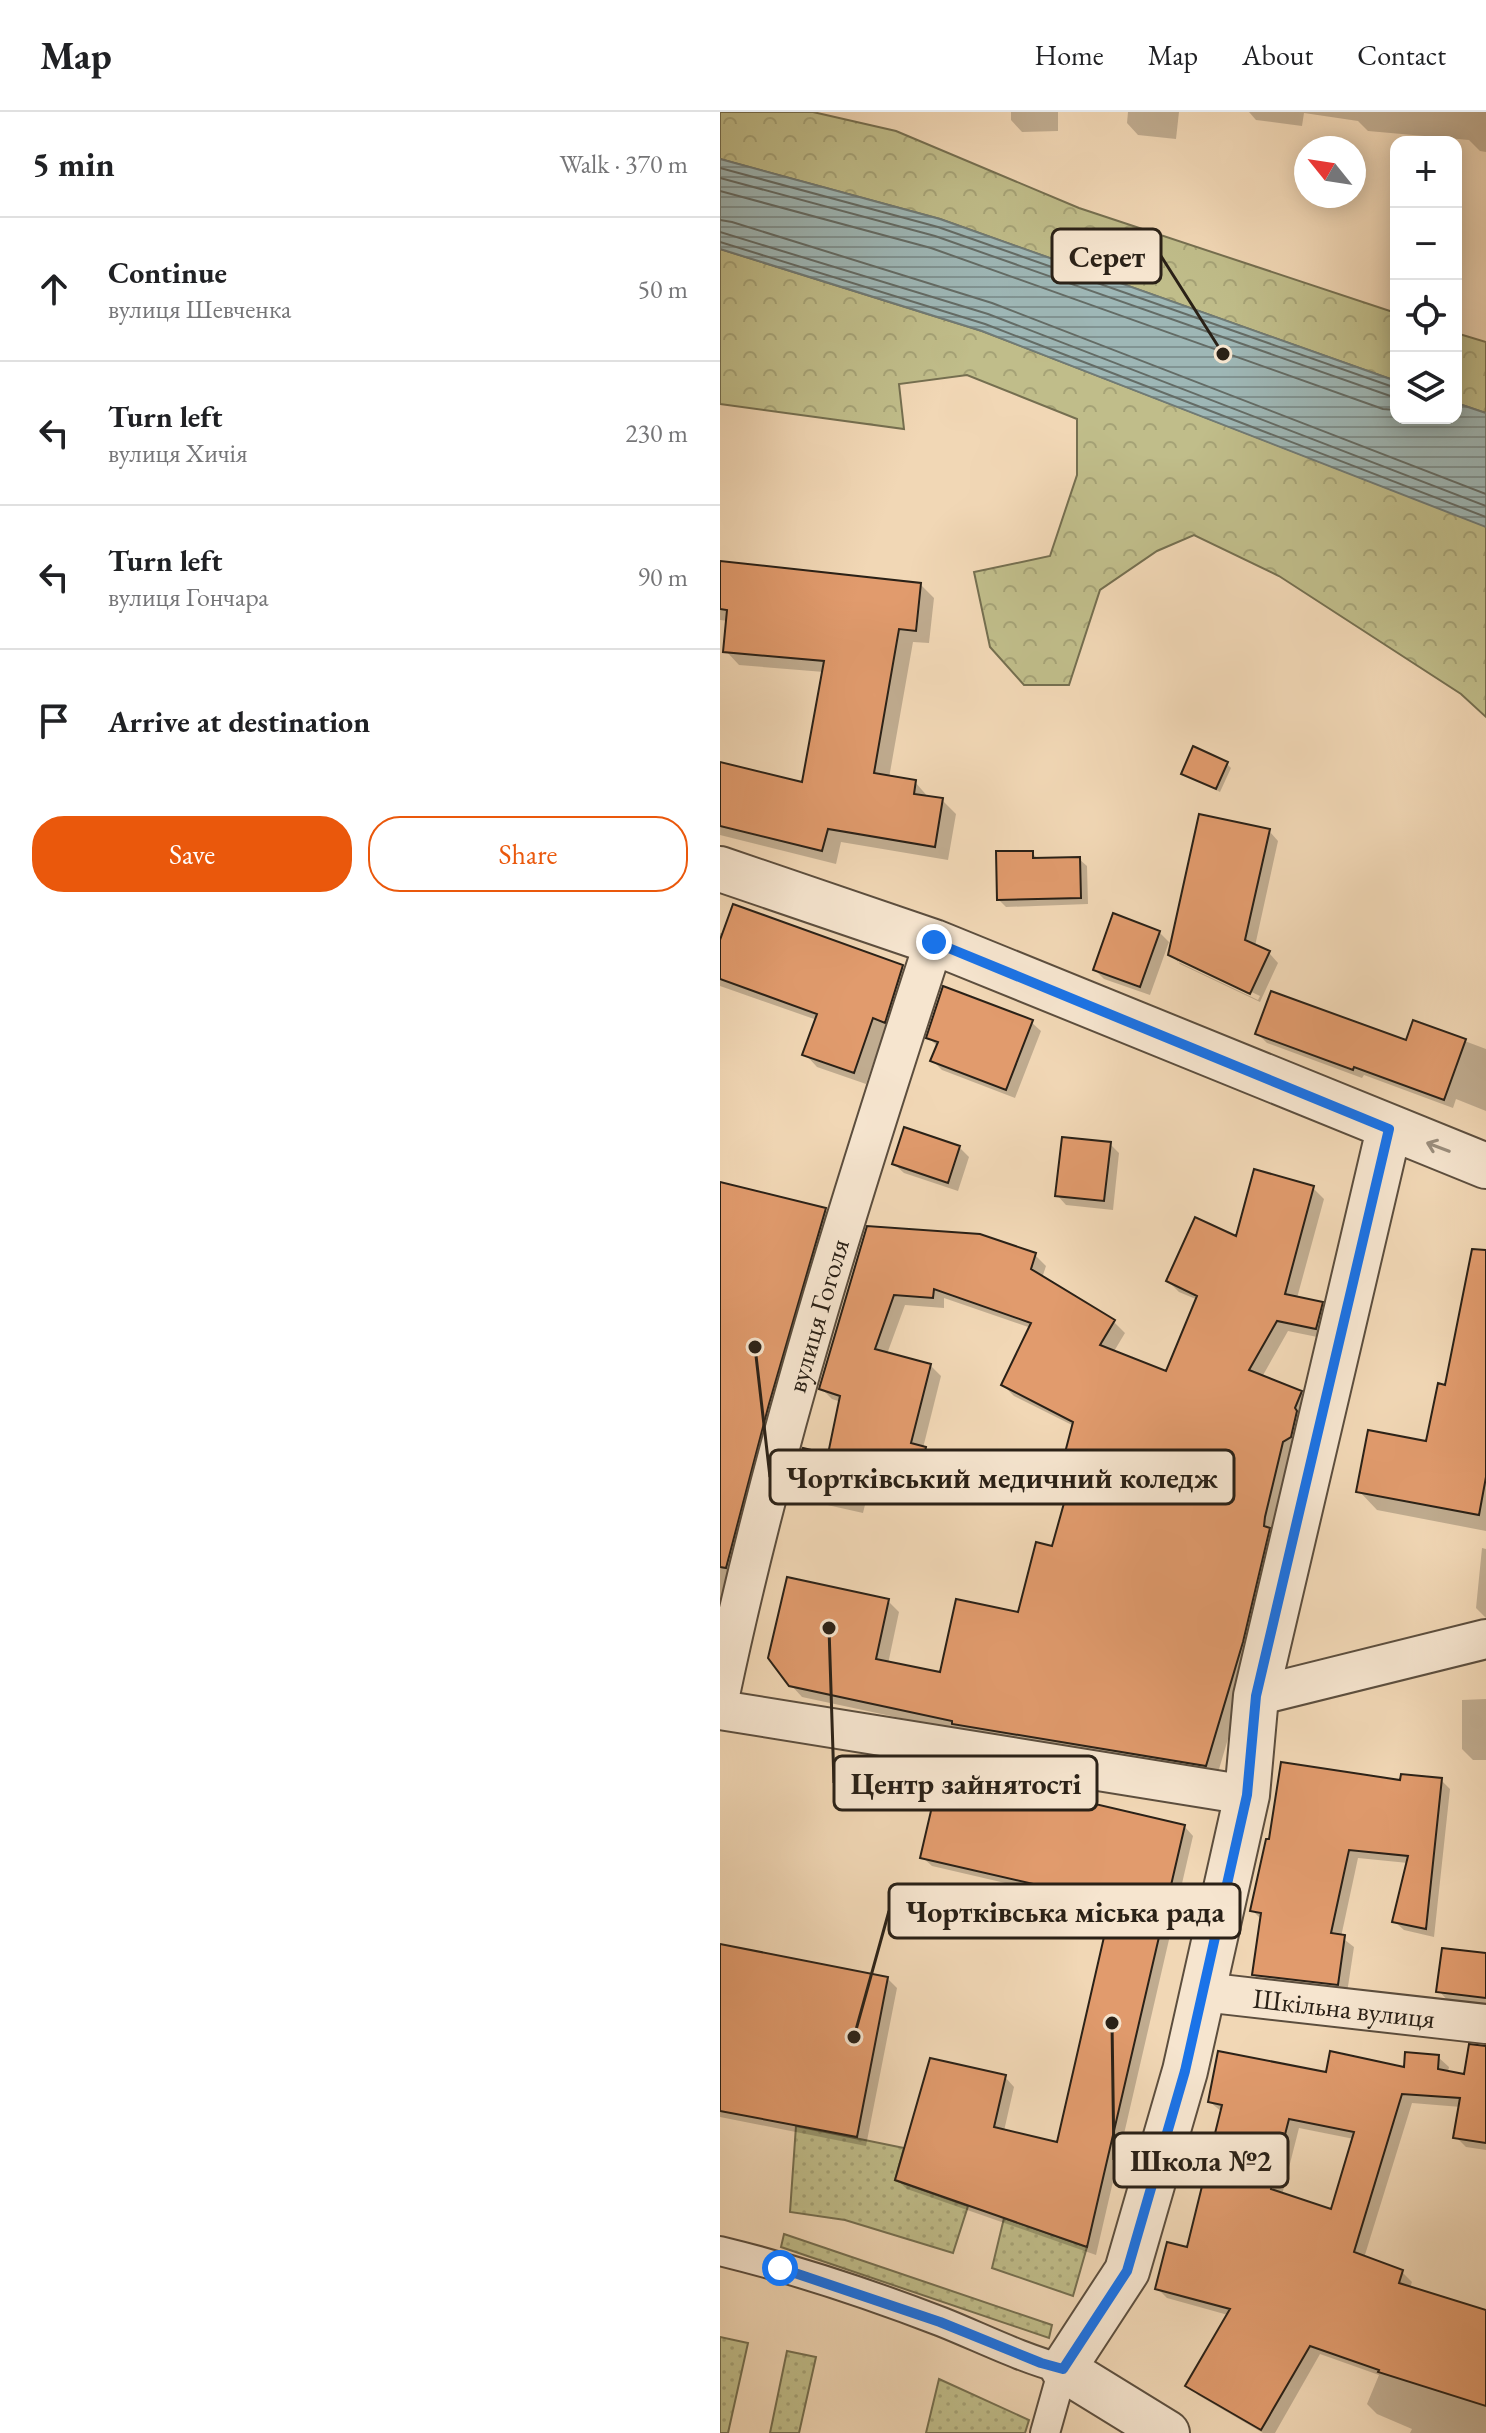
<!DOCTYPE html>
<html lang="en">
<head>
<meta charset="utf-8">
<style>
	:root { --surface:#fff; --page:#f6f6f6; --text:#202124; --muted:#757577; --line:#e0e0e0; --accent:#ea580c }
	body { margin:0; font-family:"EB Garamond",serif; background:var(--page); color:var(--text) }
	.controls { position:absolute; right:24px; top:24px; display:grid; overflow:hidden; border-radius:16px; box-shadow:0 4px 20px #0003 }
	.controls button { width:72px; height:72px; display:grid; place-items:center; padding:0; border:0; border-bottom:2px solid var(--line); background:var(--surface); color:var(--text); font:40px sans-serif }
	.compass { position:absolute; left:574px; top:24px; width:72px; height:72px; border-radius:50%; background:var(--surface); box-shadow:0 4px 20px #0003; rotate:300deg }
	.stop { position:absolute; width:24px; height:24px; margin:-18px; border:6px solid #1a73e8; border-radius:50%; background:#fff }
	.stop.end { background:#1a73e8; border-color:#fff; box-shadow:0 2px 8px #0008 }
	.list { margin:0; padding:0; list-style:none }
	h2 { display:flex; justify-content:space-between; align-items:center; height:104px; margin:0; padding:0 32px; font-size:34px }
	h2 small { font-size:26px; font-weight:400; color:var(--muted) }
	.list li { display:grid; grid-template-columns:52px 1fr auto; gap:24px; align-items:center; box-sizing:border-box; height:144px; padding:0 32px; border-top:2px solid var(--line) }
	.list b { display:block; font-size:30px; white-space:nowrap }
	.list p { margin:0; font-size:26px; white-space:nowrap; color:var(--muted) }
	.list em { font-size:26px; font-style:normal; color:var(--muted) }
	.actions { display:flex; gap:16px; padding:24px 32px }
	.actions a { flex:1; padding:18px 0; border:2px solid var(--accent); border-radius:32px; text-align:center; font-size:28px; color:var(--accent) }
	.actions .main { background:var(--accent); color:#fff }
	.icon { flex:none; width:44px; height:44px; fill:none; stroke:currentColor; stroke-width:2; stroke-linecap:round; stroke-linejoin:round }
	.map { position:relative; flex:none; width:766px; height:2321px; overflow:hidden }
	header { display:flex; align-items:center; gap:48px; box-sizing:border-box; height:112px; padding:0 40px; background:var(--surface); border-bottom:2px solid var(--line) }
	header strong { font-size:38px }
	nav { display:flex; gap:44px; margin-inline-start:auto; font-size:28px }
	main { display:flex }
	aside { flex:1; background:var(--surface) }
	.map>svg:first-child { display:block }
</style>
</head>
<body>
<header>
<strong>Map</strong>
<nav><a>Home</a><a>Map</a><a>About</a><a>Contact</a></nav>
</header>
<main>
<aside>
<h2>5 min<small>Walk · 370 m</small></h2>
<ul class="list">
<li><svg class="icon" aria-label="ahead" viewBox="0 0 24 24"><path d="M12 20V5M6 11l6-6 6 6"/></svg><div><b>Continue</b><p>вулиця Шевченка</p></div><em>50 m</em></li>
<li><svg class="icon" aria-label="left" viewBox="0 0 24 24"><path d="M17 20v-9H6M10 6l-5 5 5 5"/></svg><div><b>Turn left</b><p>вулиця Хичія</p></div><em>230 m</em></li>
<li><svg class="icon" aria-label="left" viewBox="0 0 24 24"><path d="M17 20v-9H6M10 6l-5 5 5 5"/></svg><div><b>Turn left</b><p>вулиця Гончара</p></div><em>90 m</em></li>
<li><svg class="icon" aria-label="arrive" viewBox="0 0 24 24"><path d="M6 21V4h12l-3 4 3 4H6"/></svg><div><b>Arrive at destination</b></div></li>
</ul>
<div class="actions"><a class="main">Save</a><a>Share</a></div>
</aside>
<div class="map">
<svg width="766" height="2321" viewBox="0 0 766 2321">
	<defs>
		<pattern id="grass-dots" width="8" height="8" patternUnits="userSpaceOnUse" patternTransform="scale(2)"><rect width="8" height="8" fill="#c0bd8a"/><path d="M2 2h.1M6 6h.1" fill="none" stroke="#a5a276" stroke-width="1.8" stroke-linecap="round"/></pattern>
		<pattern id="forest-crowns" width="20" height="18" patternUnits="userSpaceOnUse" patternTransform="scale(2)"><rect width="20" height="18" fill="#c0bd8a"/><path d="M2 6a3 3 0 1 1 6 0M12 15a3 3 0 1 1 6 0" fill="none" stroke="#a5a276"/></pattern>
		<pattern id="water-rules" width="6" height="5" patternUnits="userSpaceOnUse" patternTransform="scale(2)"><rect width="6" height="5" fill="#9eb7b6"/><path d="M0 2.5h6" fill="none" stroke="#819493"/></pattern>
	</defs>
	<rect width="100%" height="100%" fill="#f1d7b5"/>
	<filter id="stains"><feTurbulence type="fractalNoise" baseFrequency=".0025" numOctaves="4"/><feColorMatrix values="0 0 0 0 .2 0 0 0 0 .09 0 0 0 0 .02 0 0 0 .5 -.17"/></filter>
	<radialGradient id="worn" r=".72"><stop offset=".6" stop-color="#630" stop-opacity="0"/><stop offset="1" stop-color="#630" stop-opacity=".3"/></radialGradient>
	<!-- grass -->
	<path fill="url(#grass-dots)" stroke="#756f50" stroke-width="2" d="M76,2014l108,22 -9,32 73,26 -15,47 -108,-33 -55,-8z
		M284,2106l83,29 -14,49 -81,-28z
		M64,2122l268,91 -3,13 -268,-91z
		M0,2225l28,6 -20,90h-8z
		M67,2239l29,6 -17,76h-29z
		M219,2267l90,41 -4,13h-99z"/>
	<!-- forest -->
	<path fill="url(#forest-crowns)" stroke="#756f50" stroke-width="2" d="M0,0h93l83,19 183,77 317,105v68l-456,-162 -220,-60z
		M0,137l262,82 501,194 3,2v190l-25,-23 -182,-118 -85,-41 -37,16 -57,39 -31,95h-45l-34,-38 -16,-75 76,-16 27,-81v-56l-110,-44 -68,9 5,45 -184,-25z
		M736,221l30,9v71l-30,-10z"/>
	<!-- water -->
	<path fill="url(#water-rules)" stroke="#707b76" stroke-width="2" d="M0,47l220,60 456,162v37h60v-15l30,10v114l-504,-196 -262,-82z"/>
	<!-- shadow -->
	<path fill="#0003" fill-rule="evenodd" d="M291,0h47v19l-36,1 -11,-12z
		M408,0h51l-3,27 -38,-4 -11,-12z
		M529,0h237v40l-6,-1 -11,-11 -101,-9 -10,-10 -54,-8 -2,13 -46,-6z
		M0,451l200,21 14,14 -5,45 -16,-1 -24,136 26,4 14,16 13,2 14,14 -8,46 -107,-18 -5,22 -116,-29v-71l84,21 20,-113 -85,-7 -13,-14 2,-30 -8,-1z
		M507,652l4,4 -11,24 -37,-19z
		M549,719l9,10 -23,105 14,7 9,10 -18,39 -80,-38 -9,-10zM458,845l82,39 -2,4 -80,-38z
		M312,741l7,7 40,-1 8,7 1,38 -82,3 -7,-7z
		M439,820l10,10 -19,53 -46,-16 -9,-9z
		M0,821l182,34 13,12 -18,55 -12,-5 -19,55 -49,-17 -12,-13 12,-34 -97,-34z
		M311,910l10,9 -26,67 -73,-28 -9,-9 5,-14 -10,-10z
		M694,910l72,27v62l-30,-12 -3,9 -89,-33 -2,3 -95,-35 -9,-9 149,8z
		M390,1032l9,9 -6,57 -47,-5 -9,-10z
		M239,1035l10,10 -11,34 -54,-18 -10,-9z
		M0,1072l105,26 13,12 -118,424z
		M593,1076l11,11 -27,99 25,5 11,12 -6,24 -39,-8 -26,46 39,16 11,11 -59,250 -36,122 -256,-45 -159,-34 -11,-12 97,-84 11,11 -11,52 54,10 77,-60 34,-66 20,-70 -10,-10 11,-42 -60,-30 -11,-11 28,-57 -87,-30v10l-39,-3 -18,49 43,11 11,11 -18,72 13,12 -8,36 -58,-12 -7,29 -58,-13 -11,-11 35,-33 12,-54 -9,-3 -11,-11 47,-160 167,27 11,11 -4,12 72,44 11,11 -12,20 54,20 31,-73 -19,-8 -11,-11 69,-42z
		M766,1190v229l-109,-21 -18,-19 69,-48 18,-56z
		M762,1436l4,1v69l-10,-10z
		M766,1587v61h-13l-11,-11v-49z
		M721,1668l9,9 -16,148 -30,-7 -10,-9 14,-58 -50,-5 -17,79 13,10 -7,46 -84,-9 -9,-9 8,-55 -10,-10 150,-128z
		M464,1714l9,10 -97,419 -189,-66 -10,-9 108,-103 9,10 -10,44 54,13 55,-236 -181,-42 -10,-9z
		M0,1834l167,32 10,10 -31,158 -146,-29z
		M766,1843v51l-37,-4 -10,-11z
		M718,1945l11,10 -1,6 38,6v71l-20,-3 -10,-10 5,-30 -49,-4 -48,155 38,14 10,10 -2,6 76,24v121h-76l2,-4 -35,-15 -10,-10 12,-29 -59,-21 -45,79h-12l-65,-38 -10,-10 40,-70 -61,-17 -10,-10 31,-38 34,-138 -12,-10 117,-27 79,-6zM579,2016l55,11 -21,72 -51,-16z"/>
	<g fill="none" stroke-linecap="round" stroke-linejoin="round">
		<!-- shore -->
		<path stroke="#646c66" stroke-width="2" d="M0,56l218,59 458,161
			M0,66l215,58 461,162
			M0,79l211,57 452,161 13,1
			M0,108l12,2 260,81 494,191
			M0,120l268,82 498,192
			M0,130l265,82 501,193"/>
	</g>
	<!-- building -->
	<path fill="#e19b6d" stroke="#2a2117" stroke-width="2" fill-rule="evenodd" d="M0,449l201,22 -5,48 -17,-2 -25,144 42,7 -2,14 29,4 -8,49 -107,-18 -6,22 -102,-25v-64l82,20 22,-121 -101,-9 4,-42 -7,-1z
		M473,634l35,16 -12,27 -35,-15z
		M479,702l71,15 -25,111 25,11 -20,43 -82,-39z
		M276,739h37v7l47,-1 1,41 -84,2z
		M13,792l170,61 -18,58 -12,-5 -19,55 -52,-18 15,-41 -97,-35v-39z
		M393,801l47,18 -20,56 -47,-17z
		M223,874l90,34 -27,70 -76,-29 8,-19 -12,-4z
		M551,879l135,49 7,-20 53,19 -22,61 -90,-33 -1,3 -98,-36z
		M184,1015l56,19 -12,37 -56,-19z
		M342,1025l49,5 -7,59 -49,-5z
		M534,1057l60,17 -29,108 38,8 -7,27 -39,-8 -28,49 53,21 -7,17 2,3 -6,26 -8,5 -18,75 -1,9 6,2 -27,114 -37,124 -254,-42v-3l-163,-35 -21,-28 19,-81 102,22 -13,60 64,13 16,-73 62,13 18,-70 16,4 21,-75 -12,-3 12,-46 -72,-37 30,-62 -97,-34 -1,9 -39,-3 -19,54 56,15 -20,79 15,4 -9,40 -58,-13 -7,29 -60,-13 11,-42 25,6 12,-58 -21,-7 48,-163 113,8 56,19 -5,16 84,51 -15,25 66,26 31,-75 -31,-15 29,-64 41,19z
		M0,1070l106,26 -57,196 -43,164 -6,-1z
		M752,1137l14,1v227l-7,38 -123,-23 12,-62 58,11 12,-58 7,2z
		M561,1650l119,18 1,-6 41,4 -16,151 -34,-7 16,-66 -59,-6 -18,83 14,2 -7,50 -86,-10 9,-62 -11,-2 16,-72h3z
		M221,1656l244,57 -98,422 -192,-67 35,-122 76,17 -12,52 63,15 55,-240 -192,-44z
		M0,1832l168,33 -31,160 -137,-26z
		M722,1836l44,5v45l-50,-6z
		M749,1932l17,2v97l-33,-5 7,-40 -58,-4 -48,158 49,18 -4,13 87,27v96l-108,-34 1,-2 -69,-24 -49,84 -76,-44 45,-77 -75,-20 12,-47 20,5 35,-142 -14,-3 10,-51 108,21 4,-21 74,16 1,-15 34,3 -1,14 26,5zM569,2007l65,13 -23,77 -60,-20z"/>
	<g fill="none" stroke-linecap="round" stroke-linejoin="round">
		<!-- pedestrian casing -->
		<g stroke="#5c4e3e" stroke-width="32">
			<path id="pedestrian" d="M0,2139c74,18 152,44 222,71 40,16 79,36 121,47l-18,64"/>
		</g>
		<!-- minor casing -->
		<g stroke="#5c4e3e" stroke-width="42">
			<g id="minor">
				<path id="s1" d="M0,1583c54,-256 133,-504 214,-753"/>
				<path d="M536,1584l230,-57"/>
				<path d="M0,1598l527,85"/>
				<path id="s2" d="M483,1880l283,32"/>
			</g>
		</g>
		<!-- tertiary casing -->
		<g stroke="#5c4e3e" stroke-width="48">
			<path id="tertiary" d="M0,757l214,73 552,224
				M447,2321l-104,-64 64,-98 58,-200 62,-276 9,-99 133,-567"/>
		</g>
		<!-- pedestrian -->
		<use href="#pedestrian" stroke="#f6e5cf" stroke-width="28"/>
		<!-- minor -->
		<use href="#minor" stroke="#f6e5cf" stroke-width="38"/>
		<!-- tertiary -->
		<use href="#tertiary" stroke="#f6e5cf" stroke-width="44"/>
	</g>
	<!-- one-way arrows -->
	<defs><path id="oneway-shaft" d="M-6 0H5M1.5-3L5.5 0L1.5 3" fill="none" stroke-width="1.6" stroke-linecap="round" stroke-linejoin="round" transform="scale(2)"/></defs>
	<use stroke="#9a8d7c" href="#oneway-shaft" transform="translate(718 1035) rotate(-159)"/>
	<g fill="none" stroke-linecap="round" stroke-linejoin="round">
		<!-- route -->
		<path stroke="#1a73e8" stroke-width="10" d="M60,2156l160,54 101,41 22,6 64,-98 58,-200 62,-276 9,-99 133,-567 -455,-187"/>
	</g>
	<g text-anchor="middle" stroke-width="6" stroke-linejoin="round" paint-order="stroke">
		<!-- street labels -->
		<g font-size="28" fill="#2a2117" stroke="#f6e5cf">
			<text dy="10" stroke="none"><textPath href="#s1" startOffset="392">вулиця Гоголя</textPath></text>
			<text dy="10" stroke="none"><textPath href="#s2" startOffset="142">Шкільна вулиця</textPath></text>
		</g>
	</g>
	<!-- callouts -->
	<path fill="none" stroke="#2a2117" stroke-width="3" d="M503 242L441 144M35 1235L50 1365M109 1516L114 1671M134 1925L169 1799M392 1911L394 2048"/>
	<g fill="#2a2117" stroke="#f6e5cf" stroke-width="3">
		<circle cx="503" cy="242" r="8"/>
		<circle cx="35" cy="1235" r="8"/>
		<circle cx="109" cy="1516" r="8"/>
		<circle cx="134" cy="1925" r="8"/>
		<circle cx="392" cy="1911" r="8"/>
	</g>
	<g fill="#f6e5cf" stroke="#2a2117" stroke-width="3">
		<rect x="332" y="117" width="109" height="54" rx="8"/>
		<rect x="50" y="1338" width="464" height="54" rx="8"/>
		<rect x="114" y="1644" width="263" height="54" rx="8"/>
		<rect x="169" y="1772" width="351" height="54" rx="8"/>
		<rect x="394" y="2021" width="174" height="54" rx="8"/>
	</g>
	<g font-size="30" text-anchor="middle" font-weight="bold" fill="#2a2117">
		<text x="387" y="155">Серет</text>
		<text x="282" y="1376">Чортківський медичний коледж</text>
		<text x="246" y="1682">Центр зайнятості</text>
		<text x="345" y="1810">Чортківська міська рада</text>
		<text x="481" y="2059">Школа №2</text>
	</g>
	<rect width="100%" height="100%" filter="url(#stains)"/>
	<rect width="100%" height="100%" fill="url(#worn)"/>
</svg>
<div class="controls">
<button>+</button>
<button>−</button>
<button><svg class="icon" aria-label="locate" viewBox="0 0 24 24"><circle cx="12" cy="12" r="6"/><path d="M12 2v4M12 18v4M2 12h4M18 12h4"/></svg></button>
<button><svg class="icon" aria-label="layers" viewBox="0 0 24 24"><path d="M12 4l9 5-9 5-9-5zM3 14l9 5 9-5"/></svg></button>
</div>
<svg class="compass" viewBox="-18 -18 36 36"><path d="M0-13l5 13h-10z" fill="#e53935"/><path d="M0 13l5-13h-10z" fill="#757577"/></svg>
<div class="stop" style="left:60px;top:2156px"></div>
<div class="stop end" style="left:214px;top:830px"></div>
</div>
</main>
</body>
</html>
